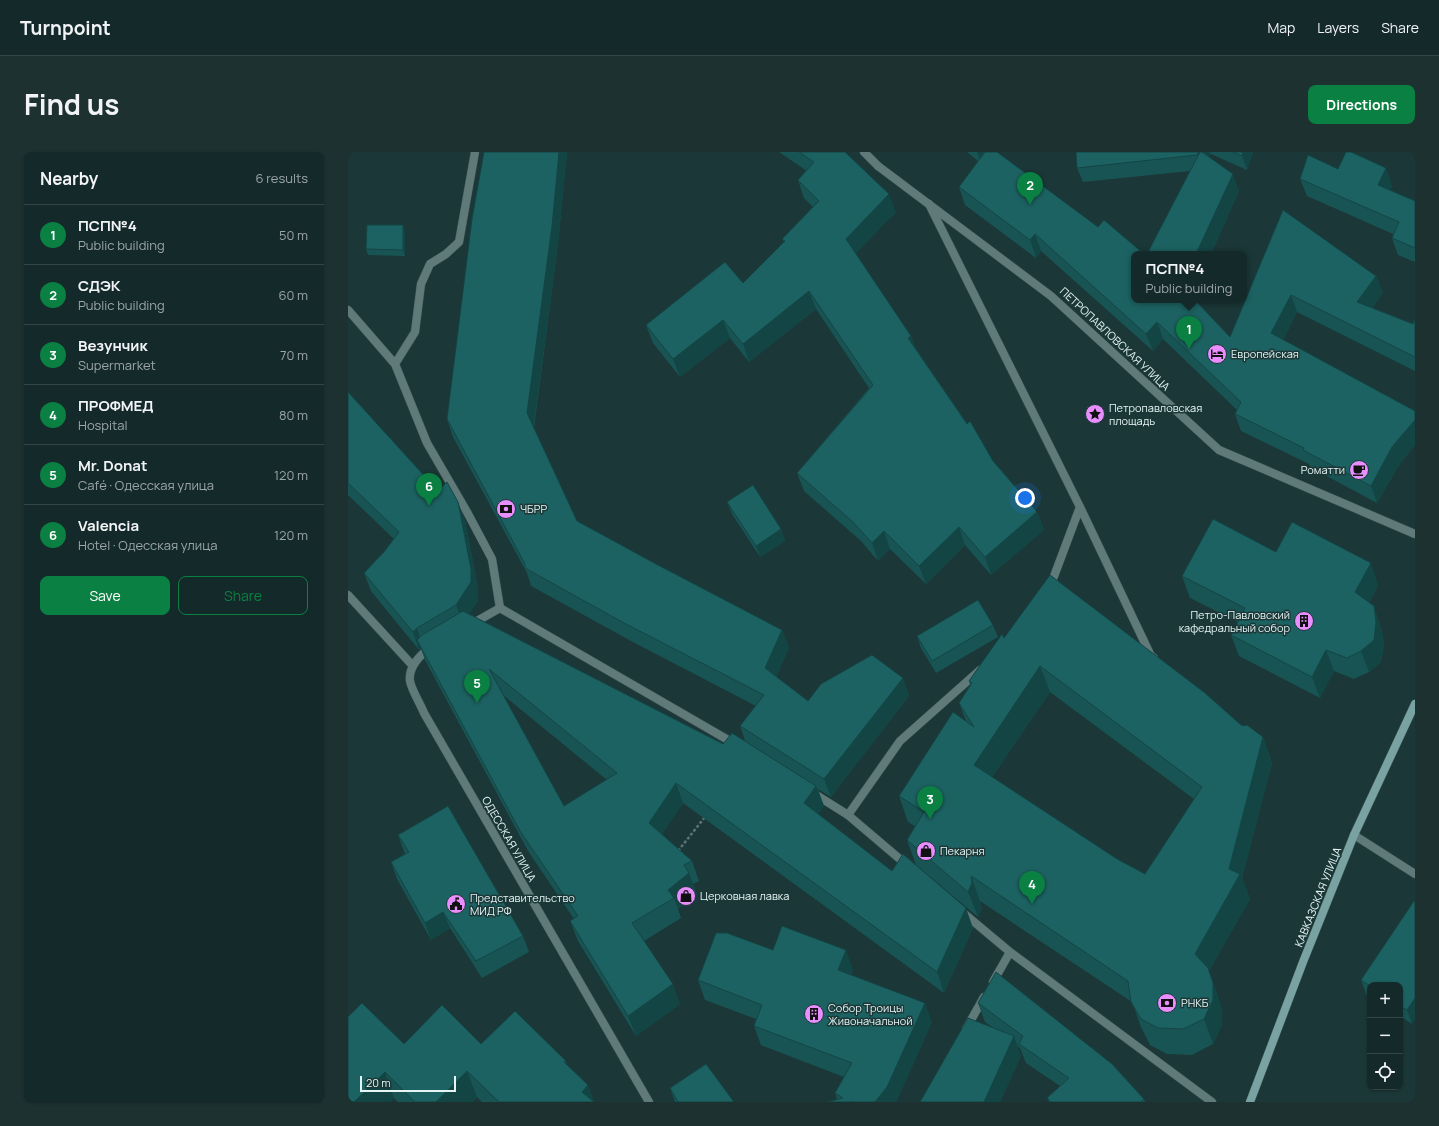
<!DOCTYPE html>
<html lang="en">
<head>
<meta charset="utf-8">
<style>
	:root { --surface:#142929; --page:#1d3131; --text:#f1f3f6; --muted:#9da6a8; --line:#334546; --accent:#0b8043 }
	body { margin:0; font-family:Manrope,sans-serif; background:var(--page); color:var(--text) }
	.controls { position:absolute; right:12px; bottom:12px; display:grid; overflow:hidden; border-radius:8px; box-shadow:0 1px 3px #0004 }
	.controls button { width:36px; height:36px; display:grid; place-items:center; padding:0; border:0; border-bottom:1px solid var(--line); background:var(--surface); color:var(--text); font:20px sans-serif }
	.scale { position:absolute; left:12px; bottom:10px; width:96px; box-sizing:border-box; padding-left:4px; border:2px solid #e5f5f5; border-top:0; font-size:11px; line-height:14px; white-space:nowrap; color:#e5f5f5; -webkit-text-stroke:3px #1b3737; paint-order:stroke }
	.you { position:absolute; left:677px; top:346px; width:14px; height:14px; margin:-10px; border:3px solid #fff; border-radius:50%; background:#1a73e8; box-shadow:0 0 0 6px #1a73e833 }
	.badge { display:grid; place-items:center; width:26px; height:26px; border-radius:50%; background:var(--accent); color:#fff; font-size:13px; font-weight:700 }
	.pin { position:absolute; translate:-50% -33px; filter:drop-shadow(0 1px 2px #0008) }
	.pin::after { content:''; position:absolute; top:21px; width:14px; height:12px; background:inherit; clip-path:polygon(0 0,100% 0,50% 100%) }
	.popup { position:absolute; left:783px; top:99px; width:116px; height:52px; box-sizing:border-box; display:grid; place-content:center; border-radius:8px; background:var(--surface); filter:drop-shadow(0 1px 3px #0005); font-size:13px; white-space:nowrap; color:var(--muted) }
	.popup b { font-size:15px; color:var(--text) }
	.popup::after { content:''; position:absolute; left:50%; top:100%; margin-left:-8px; border:8px solid transparent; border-top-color:var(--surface) }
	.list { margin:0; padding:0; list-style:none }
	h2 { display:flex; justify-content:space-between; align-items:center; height:52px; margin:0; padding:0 16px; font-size:17px }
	h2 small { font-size:13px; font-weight:400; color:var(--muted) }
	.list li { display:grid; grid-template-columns:26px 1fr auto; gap:12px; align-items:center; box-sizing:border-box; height:60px; padding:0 16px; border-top:1px solid var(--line) }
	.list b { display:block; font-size:15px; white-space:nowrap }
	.list p { margin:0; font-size:13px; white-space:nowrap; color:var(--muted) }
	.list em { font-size:13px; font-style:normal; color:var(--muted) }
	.actions { display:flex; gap:8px; padding:12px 16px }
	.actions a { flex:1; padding:9px 0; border:1px solid var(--accent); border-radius:8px; text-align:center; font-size:14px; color:var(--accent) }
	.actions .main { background:var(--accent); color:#fff }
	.icon { flex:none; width:22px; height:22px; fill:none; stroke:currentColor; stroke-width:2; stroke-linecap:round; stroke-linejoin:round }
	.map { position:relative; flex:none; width:1067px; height:950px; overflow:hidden; border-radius:8px }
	header { display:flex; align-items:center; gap:24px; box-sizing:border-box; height:56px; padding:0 20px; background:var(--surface); border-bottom:1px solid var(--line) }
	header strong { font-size:19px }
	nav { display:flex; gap:22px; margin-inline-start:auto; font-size:14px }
	.intro { display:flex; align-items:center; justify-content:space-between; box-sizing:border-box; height:96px; padding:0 24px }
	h1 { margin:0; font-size:28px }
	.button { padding:10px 18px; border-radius:8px; background:var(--accent); color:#fff; font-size:14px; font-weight:700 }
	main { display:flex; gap:24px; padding:0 24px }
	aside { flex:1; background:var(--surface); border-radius:8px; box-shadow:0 1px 3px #0004 }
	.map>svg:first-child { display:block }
</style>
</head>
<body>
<header>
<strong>Turnpoint</strong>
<nav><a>Map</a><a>Layers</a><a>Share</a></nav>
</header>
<div class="intro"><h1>Find us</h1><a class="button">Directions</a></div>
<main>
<aside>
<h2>Nearby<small>6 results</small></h2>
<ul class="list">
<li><span class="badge">1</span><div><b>ПСП№4</b><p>Public building</p></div><em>50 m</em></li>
<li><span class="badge">2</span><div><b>СДЭК</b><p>Public building</p></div><em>60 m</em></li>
<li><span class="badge">3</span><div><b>Везунчик</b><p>Supermarket</p></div><em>70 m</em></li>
<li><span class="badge">4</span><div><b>ПРОФМЕД</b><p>Hospital</p></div><em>80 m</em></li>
<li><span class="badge">5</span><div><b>Mr. Donat</b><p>Café · Одесская улица</p></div><em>120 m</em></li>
<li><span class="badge">6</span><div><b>Valencia</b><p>Hotel · Одесская улица</p></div><em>120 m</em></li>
</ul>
<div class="actions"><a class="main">Save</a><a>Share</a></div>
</aside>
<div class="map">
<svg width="1067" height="950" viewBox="0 0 1067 950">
	<rect width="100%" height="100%" fill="#1b3737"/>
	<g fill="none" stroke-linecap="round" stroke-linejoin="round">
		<!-- service casing -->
		<g stroke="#3b5555" stroke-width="9">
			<path id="service" d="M516,0l14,14
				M581,52l151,303 -30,80
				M0,158l47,54 32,79 40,69 25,47 8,49
				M47,212l20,-32 6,-48 9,-20 16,-10 13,-12 16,-90
				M732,355l71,149 3,2
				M500,663l52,-74 80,-71"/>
		</g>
		<!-- minor casing -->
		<g stroke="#3b5555" stroke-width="9">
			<path id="minor" d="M530,14l173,130 168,154 196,84
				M0,443l65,71
				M122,473l30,-17 235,136
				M83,496c-11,6 -23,20 -21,33 1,8 11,24 14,32l225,389
				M465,641l35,22 60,51
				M1006,683l61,39
				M613,759l49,41 202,150
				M645,830l17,-30
				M618,877l18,-32"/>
		</g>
		<!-- secondary casing -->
		<g stroke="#3b5555" stroke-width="9">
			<path id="secondary" d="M902,950l53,-140 51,-127 61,-131"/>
		</g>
		<!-- path -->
		<path stroke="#5c7474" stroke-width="2.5" stroke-dasharray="3 2" stroke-linecap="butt" d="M330,699l27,-34"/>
		<!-- service -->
		<use href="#service" stroke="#607a7a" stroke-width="8"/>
		<!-- minor -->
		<use href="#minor" stroke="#607a7a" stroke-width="8"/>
		<!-- secondary -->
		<use href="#secondary" stroke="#79a3a2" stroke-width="8"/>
	</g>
	<!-- wall -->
	<path fill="#195454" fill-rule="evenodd" d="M136,0h83l-9,92 -24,184 43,93 77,42 128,67 7,18 -13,29 32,24 95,-23 6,18 -78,101 -13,-8 6,17 -6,8 74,57 81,57 -29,65 -261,-190 -21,31 30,27 7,20 -6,3 4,10 -19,15 3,9 -37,23 36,63 -44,32 -58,-95 -8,-20 4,-2 -46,-68 -103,-191 -4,-11 -2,1 -48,-59 -7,-18 20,-21 10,-13 -46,-44v-103l117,128 13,68v13l-9,13 254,130 22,-4 -5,-14 16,-20 -125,-65 -100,-55 -4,-13 -74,-136 -6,-18zM155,543l104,85 -43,26z
		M431,0h66l51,60 -41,42 56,82 5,13 77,112 44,51 7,18 -53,45 -26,-30 -39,39 -36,-35 -12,12 -17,-20 -57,-50 -7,-18 72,-85 -53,-79 -67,53 -19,-24 -50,39 -27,-34 -7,-18 97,-42 41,-41 -2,-3 31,-32 -9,-9 -6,-18 9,-9z
		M619,0h30l233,185 53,-127 93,66 7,17 -11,15 41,16 2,-5v52l-118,-59 -14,28 132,71v34l-16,20 -22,38 -67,-36 -1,-3 -68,-33 -6,-17 2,-4 -74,-71 -10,12 -112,-100 -5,7 -71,-53 -6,-18 19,-26z
		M728,0h177l-6,18 -36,-16 -2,3 30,34 -28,63h-64l43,-83 -107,11 -6,-14z
		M990,17l54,16 -2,5 25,11v61l-17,-7 -6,-17 1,-4 -86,-38 -7,-17z
		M55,73l2,6v25l-37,-1 -2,-6z
		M379,350l54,27 4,12 -25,16 -28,-43z
		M928,400l102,33 -9,18 12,24 3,17 -3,18 -12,10 -15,7 -20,-8 -14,27 -81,-42 -8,-21 7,-13 -48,-24 -8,-22z
		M645,473l5,12 -62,36 -15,-25 -4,-12z
		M656,486l237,87 22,12 9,26 -30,115 8,21 -41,72 13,38v16l-9,19 -21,11 -25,-1 -17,-9 -9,-18 -9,-25 -152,-101 2,7 -4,9 -62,-52 -9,-25 8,-14 -7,-4 -9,-26 67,-75 -7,-18 11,-18 -1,-4zM702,540l144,107 -49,75 -28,-15 -125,-82z
		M50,683l125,101 6,16 -47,26 -32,-50 -19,12 -34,-61 -6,-17 14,-8z
		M1066,749l-2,123 -12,-8v-31h-30v12l-4,-3 -5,-14z
		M425,798l80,19 -2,6 81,47 -36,80h-68l9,-3 -2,-6 9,-16 -83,-32 -7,-19 2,-7 -51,-19 -7,-20z
		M630,851l166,96 1,3h-96l-2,-4 13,-12 -34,-23 -6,-15 -3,-2 4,10 -21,46h-80l72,-75 -7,-5z
		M56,892h77l85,17 1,4 21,20 6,17h-112l-5,-5 -5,5h-74l-4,-4 -46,4z
		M322,936l64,14h-59z"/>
	<!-- shaded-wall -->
	<path fill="#144545" d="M211,0h8l-9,92 -25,187 -6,-18z
		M629,0h15l-10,12z
		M851,0h11l1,2 -9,15 -5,-14z
		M895,0h10l-6,18 -5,-14z
		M1038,16l6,17 -8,18 -6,-18z
		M885,22l6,17 -28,63h-15z
		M541,42l7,18 -44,45 -6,-18z
		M55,73l2,6v25l-2,-6z
		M687,82l6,17 -5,7 -6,-18z
		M1028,124l7,17 -19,26 -7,-17z
		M461,139l7,18 -67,53 -6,-18z
		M943,143l6,17 -20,39 -6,-18z
		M375,168l7,18 -50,39 -7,-18z
		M809,170l6,17 -10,12 -7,-17z
		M563,184l7,18 -10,-16z
		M1067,268v25l-16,20 -22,38 -6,-17 21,-39z
		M110,350l7,18 13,68v13l-15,22 -7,-18z
		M689,360l7,18 -53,45 -6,-18z
		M611,375l6,18 -39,39 -7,-18z
		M433,377l4,12 -25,16 -4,-11z
		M536,379l6,18 -12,12 -6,-18z
		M1023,411l7,22 -15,29 -8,-22z
		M1026,454l7,21 3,17 -3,18 -12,10 -8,-21z
		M69,476l6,18 -6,-6 4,9 -2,1 -6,-18z
		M434,478l7,18 -17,38 -7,-18z
		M978,498l8,21 -14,27 -8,-21z
		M692,514l10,26 -67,99 -9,-26z
		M555,526l6,18 -78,101 -7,-18z
		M915,585l9,26 -30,115 8,21 -41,72 13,38v16l-9,19 -9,-25 -9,-65 34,-85z
		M328,631l7,20 -27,40 -7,-20z
		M468,634l8,20 -13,17 -7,-20z
		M341,721l8,21 -19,15 -4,-11 -6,-8z
		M623,724l9,25 2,7 -4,9 -10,-25z
		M618,756l7,20 -29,65 -7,-21z
		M95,760l7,16 -19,12 -6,-17z
		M498,798l7,19 -8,20 -7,-19z
		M325,832l7,20 -44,32 -8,-20z
		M1067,846v22l-3,4 -5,-14z
		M577,851l7,19 -36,80h-21z
		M666,884l7,20 -21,46h-16z
		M119,919l10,26 -5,5h-36z
		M37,920l9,26 -3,4h-37z
		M240,933l6,17 -12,-10z"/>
	<!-- building -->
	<path fill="#1d6262" stroke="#144545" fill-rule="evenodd" d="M136,0h75l-7,74 -25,187 50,108 77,42 128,67 -17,38 43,33 13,-17 51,-29 31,23 -79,101 -84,-53 24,-31 -140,-72 -99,-55v-4l-78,-145 25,-200z
		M451,0h46l44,42 -43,45 65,97 -3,2 59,86 3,-3 23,40 44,51 -52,45 -26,-30 -40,39 -35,-35 -12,12 -18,-20 -57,-50 76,-88 -64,-94 -66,53 -20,-24 -50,39 -27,-34 79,-63 18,21 42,-42 -3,-2 37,-38 -21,-21 16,-18z
		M637,0h12l101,75 6,-7 40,34h-10v46h61l35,37 53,-127 93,66 -19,26 56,22 2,-5v38l-124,-62 -20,38 144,78v9l-23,27 -21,39 -68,-36 1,-2 -69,-34 6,-12 -84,-80 -11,12 -111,-100 -5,6 -71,-53z
		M728,0h123l-2,3 -120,13z
		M852,0h2l31,22 -37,80h-49z
		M885,0h10l-1,4z
		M998,0h5l35,16 -8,17 37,16v47l-23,-10 7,-16 -99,-43 8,-24 30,14z
		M19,73h36v25l-37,-1z
		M0,240l90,99 9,-9 11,20 13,67v13l-15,23 -39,23 -4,4 -49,-59 20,-21 15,-20 -51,-49z
		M405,333l28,44 -25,17 -29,-44z
		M865,367l63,33 16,-30 79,41 -16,29 19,14 2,16 -2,18 -13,11 -14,7 -21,-8 -14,27 -81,-42 14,-27 -63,-32z
		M702,423l155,118 36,32 3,1 3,-1 16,12 -34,132 11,5 -45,80 13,14 5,15v17l-9,19 -21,10 -25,-1 -17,-9 -10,-17 -3,-21 -157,-105 1,7 -4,9 -61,-52 17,-28 -25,-16 54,-84 21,15 -15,-24 13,-20 -3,-2 33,-47 2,4zM692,514l162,121 -57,87 -28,-15 -143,-94z
		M630,448l15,25 -61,36 -15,-25z
		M115,459l260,133 9,-11 84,53 -12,17 88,68 11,-17 63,54 -29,64 -261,-189 -27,40 43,38 -8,4 5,8 -21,17 6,8 -42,25 41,61 -45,32 -58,-95 8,-5 -58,-85 -103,-191 5,-5zM141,517l128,104 -53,33z
		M100,654l75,130 -47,25 -33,-49 -18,11 -34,-61 18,-10 -11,-17z
		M1066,749l1,1v96l-8,12 -7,-4v-21h-30v1l-9,-6z
		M434,774l64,24 -8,20 87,33 -38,84 -12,15h-23l-1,-1v1h-23l15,-4 -8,-5 17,-30 -98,-37 8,-21 -64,-25 18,-47h11l46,17z
		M648,820l116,92 32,35 -3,3h-90l-4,-4 22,-20 -50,-34 4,-8 -45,-33z
		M14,851l42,41 38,-39 39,39 34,-33 51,50 -2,1 24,23 -6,7 12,10h-95l-32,-31 -31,31h-21l-30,-30 -31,30h-6v-85z
		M620,866l46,18 -30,66h-64z
		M358,912l28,38h-56l-8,-14z"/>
	<!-- icons -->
	<defs>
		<g id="hotel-disc" transform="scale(1)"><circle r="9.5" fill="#e98eff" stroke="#1b3737"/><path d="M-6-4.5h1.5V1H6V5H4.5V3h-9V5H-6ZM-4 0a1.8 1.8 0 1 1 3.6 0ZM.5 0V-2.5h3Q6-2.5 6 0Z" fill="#111"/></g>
		<g id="sight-disc" transform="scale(1)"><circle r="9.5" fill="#e98eff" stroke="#1b3737"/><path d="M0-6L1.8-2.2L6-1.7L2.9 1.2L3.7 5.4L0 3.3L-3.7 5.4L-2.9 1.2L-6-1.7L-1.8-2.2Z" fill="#111"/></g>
		<g id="cafe-disc" transform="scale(1)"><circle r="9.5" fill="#e98eff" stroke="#1b3737"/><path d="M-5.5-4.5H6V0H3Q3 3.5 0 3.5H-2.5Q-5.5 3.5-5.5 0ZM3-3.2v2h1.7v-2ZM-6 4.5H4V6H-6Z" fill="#111"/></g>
		<g id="bank-disc" transform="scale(1)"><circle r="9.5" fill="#e98eff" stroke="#1b3737"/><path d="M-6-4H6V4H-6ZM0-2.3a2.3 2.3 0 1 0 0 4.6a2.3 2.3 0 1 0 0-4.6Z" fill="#111"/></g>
		<g id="building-disc" transform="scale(1)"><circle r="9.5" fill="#e98eff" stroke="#1b3737"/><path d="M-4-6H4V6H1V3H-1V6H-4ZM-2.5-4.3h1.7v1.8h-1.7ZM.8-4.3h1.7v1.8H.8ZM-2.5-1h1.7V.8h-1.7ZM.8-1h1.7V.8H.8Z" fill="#111"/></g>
		<g id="shop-disc" transform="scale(1)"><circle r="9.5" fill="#e98eff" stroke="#1b3737"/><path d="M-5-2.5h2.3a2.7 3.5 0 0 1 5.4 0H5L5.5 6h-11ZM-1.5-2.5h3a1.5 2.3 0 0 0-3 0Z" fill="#111"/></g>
		<g id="civic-disc" transform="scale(1)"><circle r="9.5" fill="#e98eff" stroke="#1b3737"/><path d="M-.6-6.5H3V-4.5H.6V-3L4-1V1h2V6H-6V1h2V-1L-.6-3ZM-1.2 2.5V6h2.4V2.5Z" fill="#111"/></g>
	</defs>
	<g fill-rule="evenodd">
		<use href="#hotel-disc" x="869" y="202"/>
		<use href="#sight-disc" x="747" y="262"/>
		<use href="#cafe-disc" x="1011" y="318"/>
		<use href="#bank-disc" x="158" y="357"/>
		<use href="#building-disc" x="956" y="469"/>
		<use href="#shop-disc" x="578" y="699"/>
		<use href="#shop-disc" x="338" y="744"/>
		<use href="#civic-disc" x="108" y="752"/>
		<use href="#bank-disc" x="819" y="851"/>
		<use href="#building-disc" x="466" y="862"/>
	</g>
	<g text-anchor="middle" stroke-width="3" stroke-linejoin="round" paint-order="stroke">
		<!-- street labels -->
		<g font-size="11" fill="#e5f5f5" stroke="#1b3737">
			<text transform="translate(767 187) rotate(43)" y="4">ПЕТРОПАВЛОВСКАЯ УЛИЦА</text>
			<text transform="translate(161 687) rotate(60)" y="4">ОДЕССКАЯ УЛИЦА</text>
			<text transform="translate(970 745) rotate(-68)" y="4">КАВКАЗСКАЯ УЛИЦА</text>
		</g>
		<!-- poi labels -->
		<g font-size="11" fill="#e5f5f5" stroke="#1b3737" text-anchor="start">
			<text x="883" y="206">Европейская</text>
			<text x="761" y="260">Петропавловская<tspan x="761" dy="13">площадь</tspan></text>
			<text x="997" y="322" text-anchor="end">Роматти</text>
			<text x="172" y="361">ЧБРР</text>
			<text x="942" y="467" text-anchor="end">Петро-Павловский<tspan x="942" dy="13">кафедральный собор</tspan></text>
			<text x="592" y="703">Пекарня</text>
			<text x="352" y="748">Церковная лавка</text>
			<text x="122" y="750">Представительство<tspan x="122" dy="13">МИД РФ</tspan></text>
			<text x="833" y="855">РНКБ</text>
			<text x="480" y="860">Собор Троицы<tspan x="480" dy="13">Живоначальной</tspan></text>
		</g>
	</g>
</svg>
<div class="controls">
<button>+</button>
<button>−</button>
<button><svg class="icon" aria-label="locate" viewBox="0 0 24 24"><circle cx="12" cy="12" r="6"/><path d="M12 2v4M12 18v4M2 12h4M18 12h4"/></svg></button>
</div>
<div class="scale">20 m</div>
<div class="you"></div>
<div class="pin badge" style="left:841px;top:197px">1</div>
<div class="popup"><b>ПСП№4</b>Public building</div>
<div class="pin badge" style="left:682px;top:53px">2</div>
<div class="pin badge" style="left:582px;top:667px">3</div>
<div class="pin badge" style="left:684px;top:752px">4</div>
<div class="pin badge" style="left:129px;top:551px">5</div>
<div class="pin badge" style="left:81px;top:354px">6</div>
</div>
</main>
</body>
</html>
